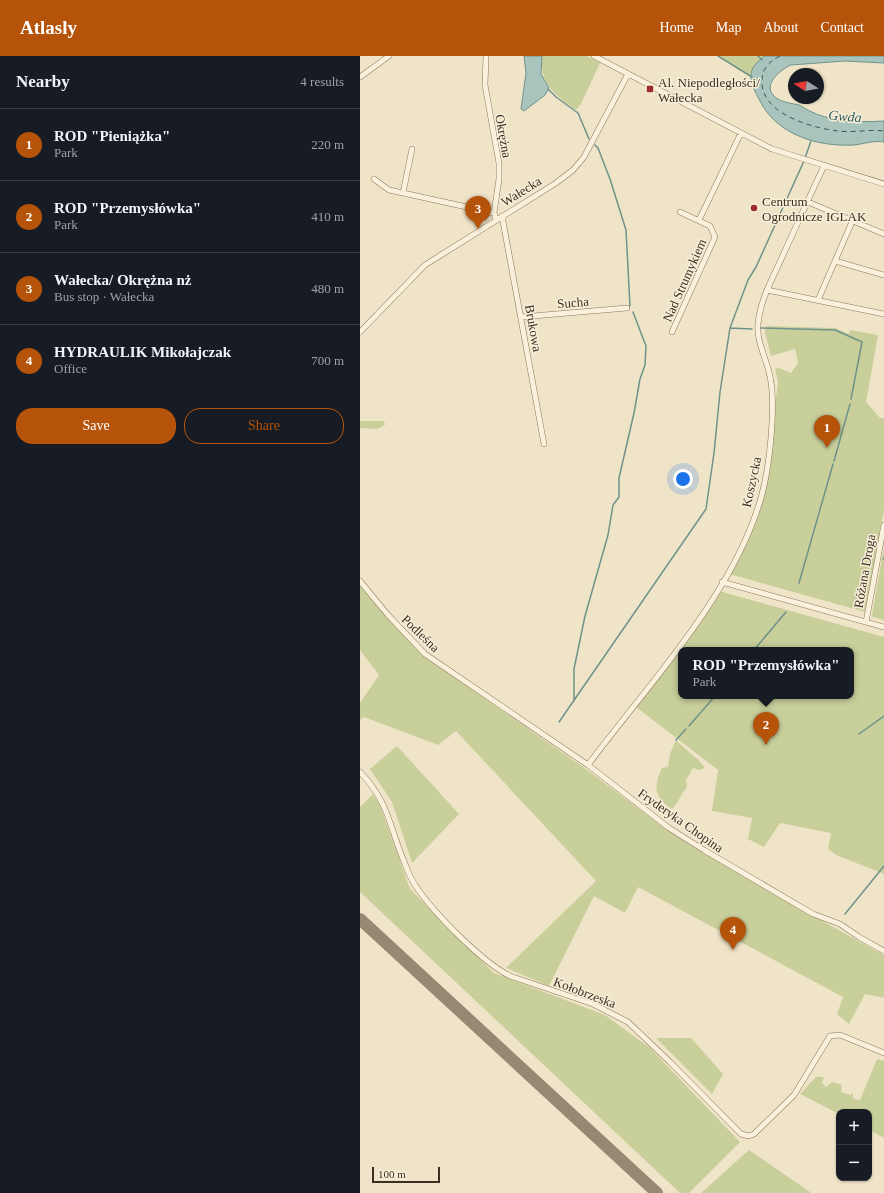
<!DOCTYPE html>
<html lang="en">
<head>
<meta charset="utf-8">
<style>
	:root { --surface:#171b24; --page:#20242c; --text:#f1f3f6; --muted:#9ea1a6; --line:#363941; --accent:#b45309 }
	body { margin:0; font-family:Georgia,serif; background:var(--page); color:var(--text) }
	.controls { position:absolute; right:12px; bottom:12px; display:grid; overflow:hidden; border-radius:8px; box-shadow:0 1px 3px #0004 }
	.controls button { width:36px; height:36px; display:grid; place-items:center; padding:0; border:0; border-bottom:1px solid var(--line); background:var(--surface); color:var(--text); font:20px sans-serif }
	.compass { position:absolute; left:428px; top:12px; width:36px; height:36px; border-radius:50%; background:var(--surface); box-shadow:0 1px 3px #0004; rotate:281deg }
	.scale { position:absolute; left:12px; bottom:10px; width:68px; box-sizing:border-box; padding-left:4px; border:2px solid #3d2e20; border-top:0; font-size:11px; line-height:14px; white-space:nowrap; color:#3d2e20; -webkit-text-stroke:3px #f7eed8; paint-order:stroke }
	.you { position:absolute; left:323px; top:423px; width:14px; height:14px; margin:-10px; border:3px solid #fff; border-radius:50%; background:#1a73e8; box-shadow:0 0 0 6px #1a73e833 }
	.badge { display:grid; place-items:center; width:26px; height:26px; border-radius:50%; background:var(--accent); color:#fff; font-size:13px; font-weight:700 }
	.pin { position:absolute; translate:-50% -33px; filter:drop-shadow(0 1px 2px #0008) }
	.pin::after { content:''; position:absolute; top:21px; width:14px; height:12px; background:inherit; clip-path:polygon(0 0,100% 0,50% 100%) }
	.popup { position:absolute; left:318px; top:591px; width:176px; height:52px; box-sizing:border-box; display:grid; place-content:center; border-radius:8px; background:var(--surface); filter:drop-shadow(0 1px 3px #0005); font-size:13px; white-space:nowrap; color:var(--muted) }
	.popup b { font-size:15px; color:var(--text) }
	.popup::after { content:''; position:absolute; left:50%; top:100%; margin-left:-8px; border:8px solid transparent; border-top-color:var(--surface) }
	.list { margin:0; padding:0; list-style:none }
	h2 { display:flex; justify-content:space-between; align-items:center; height:52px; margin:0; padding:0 16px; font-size:17px }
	h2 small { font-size:13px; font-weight:400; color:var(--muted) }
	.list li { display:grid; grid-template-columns:26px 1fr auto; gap:12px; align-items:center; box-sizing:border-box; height:72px; padding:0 16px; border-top:1px solid var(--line) }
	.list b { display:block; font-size:15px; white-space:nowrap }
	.list p { margin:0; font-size:13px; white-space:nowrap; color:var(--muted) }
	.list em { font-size:13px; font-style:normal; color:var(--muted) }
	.actions { display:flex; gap:8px; padding:12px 16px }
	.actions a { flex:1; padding:9px 0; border:1px solid var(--accent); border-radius:16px; text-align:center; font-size:14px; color:var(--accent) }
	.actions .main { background:var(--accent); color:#fff }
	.map { position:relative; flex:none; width:524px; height:1137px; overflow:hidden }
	header { display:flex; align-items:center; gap:24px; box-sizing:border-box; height:56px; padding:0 20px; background:var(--accent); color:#fff }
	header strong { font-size:19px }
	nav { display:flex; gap:22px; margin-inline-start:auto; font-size:14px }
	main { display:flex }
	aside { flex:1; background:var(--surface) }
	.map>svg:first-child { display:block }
</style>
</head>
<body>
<header>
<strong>Atlasly</strong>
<nav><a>Home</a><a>Map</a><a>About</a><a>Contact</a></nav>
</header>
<main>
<aside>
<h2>Nearby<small>4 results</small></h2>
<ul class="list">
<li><span class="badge">1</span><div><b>ROD &quot;Pieniążka&quot;</b><p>Park</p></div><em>220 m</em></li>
<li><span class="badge">2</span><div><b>ROD &quot;Przemysłówka&quot;</b><p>Park</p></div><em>410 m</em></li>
<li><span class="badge">3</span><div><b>Wałecka/ Okrężna nż</b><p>Bus stop · Wałecka</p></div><em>480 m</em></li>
<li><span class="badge">4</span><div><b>HYDRAULIK Mikołajczak</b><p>Office</p></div><em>700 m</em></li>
</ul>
<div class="actions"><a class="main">Save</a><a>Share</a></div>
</aside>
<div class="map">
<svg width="524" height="1137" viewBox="0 0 524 1137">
	<rect width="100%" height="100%" fill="#f0e4c8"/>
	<!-- green -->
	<path fill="#c9cf9b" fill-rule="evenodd" d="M182,0h45l13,7 -19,41 -4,5h-3c-20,-15 -35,-26 -32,-53z
		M358,0h46l-11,13 -2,8z
		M406,270l69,2 14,6 1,-4 28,5 -12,67 14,16h4v92l-19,102 -136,-38c16,-26 30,-53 36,-83 6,-36 8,-73 13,-109l-3,-13 4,-1 12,5 7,-10 -3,-14 -24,7 -6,-24z
		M0,365h24l1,4 -8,4 -17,-1z
		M524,491v73l-11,-3 -1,-3z
		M0,527l62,72 160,111 81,61 105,64 116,64v43l-19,-4 -16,30 -12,-10 6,-17 -205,-110 -13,26 -31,-17 -45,90 -43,-18 90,-87 -140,-150 -18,14 -74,-28 -4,3v-17l19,-28 -19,-25z
		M359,535l165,46v237l-48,-19 -8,-6 3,-16 -51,-10 -16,24 -16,-8 4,-21 -40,-7 6,-41 -82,-63zM321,594h170v46h-170z
		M316,684c9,10 24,19 29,28l-6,2 -6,-2 -7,12 1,7c-7,8 -7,14 -15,22 -18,-11 -19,-23 -10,-41l6,-1 2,-13z
		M37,690l62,68 -47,49 -20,-61 -22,-33z
		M13,738l7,11 30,84 84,84 111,42 45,33 90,94 -51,51h-9l-320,-301v-85z
		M296,982h35l32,36 -11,20z
		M517,1003l7,2v77l-15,-8v-18h-30v2l-39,-20 16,-17h8l-2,6 4,4 6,-5 10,3 -1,7 9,3 3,-2v6l7,1z
		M389,1094l61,42 1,1h-110z"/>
	<!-- water -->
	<path fill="#a9c4bc" stroke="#6f938a" d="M164,0h18l-1,18 8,14 -4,7 -21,16 -3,-2 5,-36z
		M404,0h120v7l-39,-2 -54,4c-9,4 -28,18 -18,30 6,7 17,8 26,10 4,2 8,5 13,7 7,4 18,6 26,8 16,2 31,2 46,1v21c-10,-2 -20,2 -30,3 -36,2 -77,-10 -94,-44 -6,-11 -14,-25 -5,-36 3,-4 7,-6 9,-9z"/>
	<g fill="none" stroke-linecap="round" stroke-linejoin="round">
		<!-- stream -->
		<path stroke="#6f938a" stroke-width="1.5" d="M358,0l34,21
			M398,0l4,4
			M188,33l8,8 22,16 11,26
			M235,89l3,3 12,31 16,51 4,76
			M445,102l6,-17
			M370,272l22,1
			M400,272l75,2 27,12 -11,57
			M474,405l16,-57
			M523,503l1,-1
			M439,527l34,-119
			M394,594l32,-38
			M214,645v-32l11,-53 23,-81 5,-30 6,-8v-19l15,-65 6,-34 5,-14 1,-19 -13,-34
			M199,666l147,-213 8,-56 6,-61 10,-64 18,-48 8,-13 48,-106
			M329,670l26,-30
			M499,678l25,-18
			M316,684l10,-11
			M485,858l39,-48"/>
		<!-- ferry -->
		<path stroke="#2f5d5a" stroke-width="1" stroke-dasharray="5 4" stroke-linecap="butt" d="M420,0c-12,6 -19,14 -18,28 2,31 51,44 76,47 15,2 31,-2 46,0"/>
		<!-- taxiway -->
		<path stroke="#968974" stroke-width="12" d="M0,863l297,274"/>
		<!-- minor casing -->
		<g stroke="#8d765c" stroke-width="6">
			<path id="minor" d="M126,0l-1,29 14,78v16l-5,34 2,7
				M234,0l178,93 112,35
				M0,21l29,-21
				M52,93l-9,44 91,20
				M14,123l15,11 14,3
				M448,146l76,32
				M142,160l42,228
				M339,164l42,-87
				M475,205l49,14
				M407,234l117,24
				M458,244l34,-78
				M161,261l106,-9
				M0,276l65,-67 131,-82 17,-13 11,-13 44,-83
				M312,276l43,-95 -5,-11 -30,-14
				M0,525l28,34 37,39 163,111 81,63 35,22 109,64 27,10 19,13 25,14
				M362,526l162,45
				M506,566l18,-97
				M228,709c61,-82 153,-178 176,-279 6,-27 11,-76 7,-104 -2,-19 -15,-39 -13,-58 2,-25 16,-48 25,-69 14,-30 27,-60 41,-89
				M0,716c30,31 29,55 45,92 3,8 7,17 12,24 18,26 65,74 93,88l83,28 35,18 42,40 71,72 8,2 5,-2 40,-39 36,-59 10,-1 44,18"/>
		</g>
		<!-- minor -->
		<use href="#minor" stroke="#faf1dc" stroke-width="5"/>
	</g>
	<!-- markers -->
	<g fill="#9e2a2b" stroke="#f7eed8" stroke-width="1.5">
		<rect x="286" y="29" width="8" height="8" rx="2"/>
		<circle cx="394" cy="152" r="4"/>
	</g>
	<g text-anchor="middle" stroke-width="3" stroke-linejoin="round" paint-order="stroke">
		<!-- poi labels -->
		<g font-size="13" fill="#3d2e20" stroke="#f7eed8" text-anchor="start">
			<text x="298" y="31">Al. Niepodległości/<tspan x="298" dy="15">Wałecka</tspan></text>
			<text x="402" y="150">Centrum<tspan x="402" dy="15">Ogrodnicze IGLAK</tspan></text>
		</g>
		<!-- street labels -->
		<g font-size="13" fill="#3d2e20" stroke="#f7eed8">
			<text transform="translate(144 80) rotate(80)" y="5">Okrężna</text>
			<text transform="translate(161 135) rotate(-32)" y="5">Wałecka</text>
			<text transform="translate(324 224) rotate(-66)" y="5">Nad Strumykiem</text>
			<text transform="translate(213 246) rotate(-5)" y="5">Sucha</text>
			<text transform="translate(174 272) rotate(80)" y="5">Brukowa</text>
			<text transform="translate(391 426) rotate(-78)" y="5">Koszycka</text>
			<text transform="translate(504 515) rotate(-80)" y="5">Różana Droga</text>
			<text transform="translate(61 577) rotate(44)" y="5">Podleśna</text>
			<text transform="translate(321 764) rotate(35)" y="5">Fryderyka Chopina</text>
			<text transform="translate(225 936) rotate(21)" y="5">Kołobrzeska</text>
		</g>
		<!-- water labels -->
		<g font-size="14" font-style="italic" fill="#2f5d5a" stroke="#f7eed8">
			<text transform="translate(485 60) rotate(5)" y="5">Gwda</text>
		</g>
	</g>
</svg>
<div class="controls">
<button>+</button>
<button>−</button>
</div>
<svg class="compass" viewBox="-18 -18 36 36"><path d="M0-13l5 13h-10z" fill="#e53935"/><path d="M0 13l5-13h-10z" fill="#9ea1a6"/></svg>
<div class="scale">100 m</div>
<div class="you"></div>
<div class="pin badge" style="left:467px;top:392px">1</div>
<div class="pin badge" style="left:406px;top:689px">2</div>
<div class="popup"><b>ROD &quot;Przemysłówka&quot;</b>Park</div>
<div class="pin badge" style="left:118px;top:173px">3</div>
<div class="pin badge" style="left:373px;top:894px">4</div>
</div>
</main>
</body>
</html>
